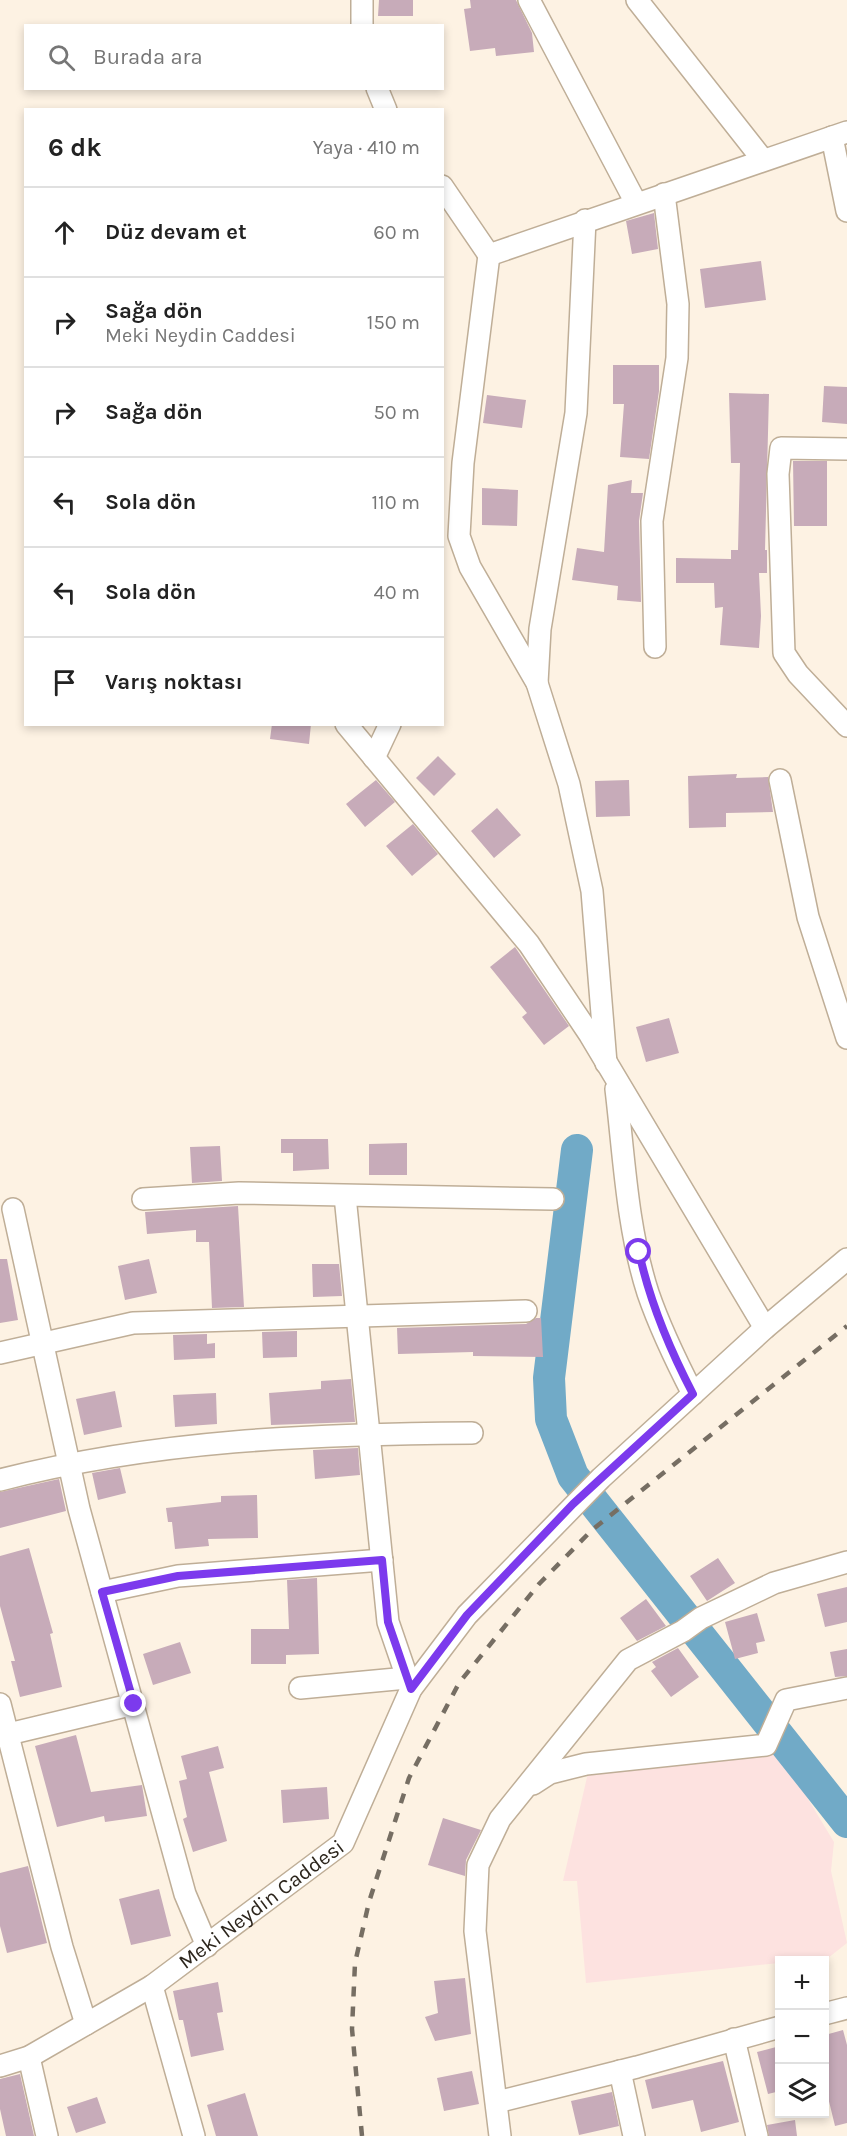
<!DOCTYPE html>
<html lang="tr">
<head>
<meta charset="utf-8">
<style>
	:root { --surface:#fff; --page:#f2f2f2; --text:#222; --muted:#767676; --line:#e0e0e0 }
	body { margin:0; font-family:Karla,sans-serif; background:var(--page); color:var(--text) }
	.controls { position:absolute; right:18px; bottom:18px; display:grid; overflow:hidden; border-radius:0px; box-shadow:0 3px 9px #0003 }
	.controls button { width:54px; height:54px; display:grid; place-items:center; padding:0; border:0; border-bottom:2px solid var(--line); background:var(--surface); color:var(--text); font:30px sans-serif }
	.stop { position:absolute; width:18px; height:18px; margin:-14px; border:4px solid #7c3aed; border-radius:50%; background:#fff }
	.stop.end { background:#7c3aed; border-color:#fff; box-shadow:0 2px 6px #0008 }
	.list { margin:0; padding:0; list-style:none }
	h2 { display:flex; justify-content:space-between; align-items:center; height:78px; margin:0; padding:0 24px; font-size:26px }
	h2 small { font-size:20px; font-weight:400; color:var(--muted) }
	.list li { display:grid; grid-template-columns:39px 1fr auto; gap:18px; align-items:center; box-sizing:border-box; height:90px; padding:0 24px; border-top:2px solid var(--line) }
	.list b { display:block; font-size:22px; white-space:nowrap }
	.list p { margin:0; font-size:20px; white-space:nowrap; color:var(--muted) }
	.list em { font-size:20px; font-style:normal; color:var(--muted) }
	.icon { flex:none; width:33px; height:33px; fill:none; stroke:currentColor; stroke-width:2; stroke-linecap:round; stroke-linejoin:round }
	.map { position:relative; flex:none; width:847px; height:2136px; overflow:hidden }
	.search { position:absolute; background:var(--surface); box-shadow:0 3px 9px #0003; left:24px; top:24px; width:420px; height:66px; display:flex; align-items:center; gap:15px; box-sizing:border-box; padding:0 21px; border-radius:0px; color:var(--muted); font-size:22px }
	.panel { position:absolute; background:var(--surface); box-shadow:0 3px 9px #0003; left:24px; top:108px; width:420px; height:618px; border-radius:0px }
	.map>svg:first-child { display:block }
</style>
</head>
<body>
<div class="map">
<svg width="847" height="2136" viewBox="0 0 847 2136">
	<rect width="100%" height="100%" fill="#fdf2e3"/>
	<!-- education -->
	<path fill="#fde2e0" d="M779,1751l55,91 -3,29 16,72 -19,15 -48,2 -1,3 -193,20 -9,-102h-14l25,-108z"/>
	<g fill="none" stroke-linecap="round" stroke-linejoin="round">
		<!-- river -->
		<path stroke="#71aac7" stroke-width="32" d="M577,1150l-28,228 2,41 22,57 274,346"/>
	</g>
	<!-- building -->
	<path fill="#c7abb9" d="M379,0h34v16h-35z
		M470,0h46l16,33 2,19 -38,4 -1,-8 -25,3 -6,-42 7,-1z
		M654,213l4,36 -26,5 -6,-33z
		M761,261l5,39 -61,8 -5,-39z
		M613,365h46v26l-10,68 -29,-2 4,-53h-11z
		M824,386l23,1v37l-25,-2z
		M729,393l40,1 -4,156h2v23h-8l2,43 -2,32 -39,-3 3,-38 -8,1 -1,-25h-38v-25l55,1v-9h7l2,-87h-9z
		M487,395l39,5 -4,28 -39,-5z
		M793,461h34v65h-33z
		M632,480l-1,13h12l-4,28 2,81 -24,-2 1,-14 -46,-6 5,-32 27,4 4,-67z
		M482,488l36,2 -1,36 -35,-1z
		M272,724h39l-2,20 -39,-5z
		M438,756l18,18 -22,22 -18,-18z
		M737,774l-1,4 32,-1 5,35 -47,1v14l-37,1 -1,-52z
		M376,780l19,22 -30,25 -19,-23z
		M629,780l1,36 -34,1 -1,-36z
		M497,808l24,27 -27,23 -23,-27z
		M413,824l25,30 -26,22 -26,-30z
		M515,947l54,79 -25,19 -22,-28 5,-4 -37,-46z
		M669,1018l10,35 -33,9 -10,-35z
		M281,1139h47l1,30 -36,2v-18h-12z
		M407,1143v32h-38v-31z
		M220,1146l2,35 -30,2 -2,-36z
		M238,1206l6,101 -32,1 -3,-66h-13v-12l-49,4 -2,-22z
		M0,1259h7l11,61 -18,3z
		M149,1259l8,34 -32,7 -7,-34z
		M312,1264h27l3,32 -29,1z
		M536,1318h5l2,39 -70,-1v-4l-75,2 -1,-26 129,-4z
		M297,1331v26l-34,1 -1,-26z
		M207,1334v10l8,-1v15l-41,2 -1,-25z
		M351,1379l4,43 -84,3 -2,-32 52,-4v-8z
		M115,1391l7,36 -38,8 -8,-36z
		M216,1393l1,31 -42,3 -2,-32z
		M358,1448l2,27 -45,4 -2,-29z
		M120,1468l6,25 -28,7 -6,-27z
		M59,1479l7,32 -66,17v-36z
		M257,1495l1,43 -50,1 1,7 -34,3 -3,-27h-4l-2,-14 55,-6v-6z
		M29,1548l24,85 -3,1 12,53 -42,10 -9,-36h4l-15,-55v-50z
		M718,1558l17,25 -28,18 -17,-25z
		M317,1578l2,76 -33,1v9h-35v-35h38l-2,-49z
		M847,1587v35l-22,5 -8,-33z
		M646,1599l20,27 -29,15 -17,-23z
		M757,1613l8,28 -9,2 2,10 -23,6 -10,-37z
		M180,1642l11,31 -38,12 -10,-31z
		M678,1648l21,29 -28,20 -20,-26 5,-4 -4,-5z
		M847,1649v27l-12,1 -5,-25z
		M76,1735l15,57 51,-7 5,31 -42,6 -1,-6 -47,11 -22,-81z
		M218,1746l6,22 -15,4 18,69 -34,11 -10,-33 4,-2 -8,-36 8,-2 -6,-23z
		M327,1787l2,32 -46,4 -2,-33z
		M443,1818l38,12 -15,30 -1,16 -37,-11z
		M28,1866l19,77 -40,10 -7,-27v-53z
		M159,1889l12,47 -40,9 -12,-46z
		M465,1978l6,56 -36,7 -10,-24 13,-4 -4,-32z
		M218,1982l5,30 -6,1 7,37 -33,7 -8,-37h-4l-6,-29z
		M843,2030l4,15v78l-12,3 -10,-41v-50z
		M780,2046v45l-12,3 -11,-42z
		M723,2061l16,61 -38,10 -8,-32 -41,9 -7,-29z
		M472,2071l7,33 -35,7 -7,-33z
		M20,2074l14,62h-28l-6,-27v-30z
		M612,2092l7,34 -40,9 -8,-34z
		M245,2093l13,43h-42l-9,-31z
		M97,2097l9,26 -30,10 -9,-26z
		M795,2120l2,16h-28l-2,-11z"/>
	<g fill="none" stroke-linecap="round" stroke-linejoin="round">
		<!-- minor casing -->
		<g stroke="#bfae97" stroke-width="24">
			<g id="minor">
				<path d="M362,0v26"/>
				<path d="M529,0l107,203"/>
				<path d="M637,0l126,160"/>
				<path d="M377,88l9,22"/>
				<path d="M832,137l15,74"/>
				<path d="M442,186l47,69 358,-123"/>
				<path d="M489,255l-26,208 -4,73 11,31 67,116 32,101 23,107 14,172"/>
				<path d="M847,449l-66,-1 -3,26 6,179 14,21 49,52"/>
				<path d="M655,647l-3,-126 25,-163 1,-54 -14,-110"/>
				<path d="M537,683l3,-54 36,-216 9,-193"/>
				<path d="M346,724l183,220 61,91 175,293"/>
				<path d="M374,758l16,-34"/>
				<path d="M780,780l28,137 39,121"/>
				<path d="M616,1089c8,67 11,139 32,204 12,35 28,68 45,101"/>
				<path d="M345,1196l43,426 23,67"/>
				<path d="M143,1199l96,-6 314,6"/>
				<path d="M13,1209l66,300 106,385 22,52"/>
				<path d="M0,1353l133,-30 393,-12"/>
				<path d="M0,1480c155,-40 313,-46 472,-47"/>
				<path d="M102,1592l76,-16 204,-16"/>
				<path d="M300,1688l107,-10"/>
				<path d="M0,1704l62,243 24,77"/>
				<path d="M0,1736l134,-32"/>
				<path d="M533,1784l17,-11 36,-9 180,-19 20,-45 61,-12"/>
				<path d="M152,1986l42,150"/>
				<path d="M824,2014l23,-6"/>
				<path d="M734,2039l23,97"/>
				<path d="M29,2057l18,79"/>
				<path id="s1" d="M0,2066l29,-9 123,-71 191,-143 68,-154 56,-74 134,-137 164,-150 82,-69"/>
				<path d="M620,2071l14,65"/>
				<path d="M497,2102l140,-35 143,-40"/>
				<path d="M500,2136l-25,-205 3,-66 22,-46 128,-159 55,-29 18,-13 73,-35 73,-21"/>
			</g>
		</g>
		<!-- minor -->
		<use href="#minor" stroke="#fff" stroke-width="21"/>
		<!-- rail -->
		<path stroke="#766e63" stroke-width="4.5" stroke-dasharray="10 10" stroke-linecap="butt" d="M362,2136l-10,-107 3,-66 14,-61 40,-124 50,-95 80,-99 53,-54 255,-204"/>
	</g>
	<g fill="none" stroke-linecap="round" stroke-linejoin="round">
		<!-- route -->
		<path stroke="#7c3aed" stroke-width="8" d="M134,1704l-32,-112 76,-16 204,-16 6,62 23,67 56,-74 106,-111 120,-110c-24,-46 -43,-91 -54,-142"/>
	</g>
	<g text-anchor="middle" stroke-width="4.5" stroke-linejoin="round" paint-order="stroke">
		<!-- street labels -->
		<g font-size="21" fill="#2d261d" stroke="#fff">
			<text dy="7" stroke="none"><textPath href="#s1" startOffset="309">Meki Neydin Caddesi</textPath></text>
		</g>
	</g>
</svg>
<div class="controls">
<button>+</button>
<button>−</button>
<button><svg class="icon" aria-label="layers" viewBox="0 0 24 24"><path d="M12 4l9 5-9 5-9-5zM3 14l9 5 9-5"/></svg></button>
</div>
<div class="stop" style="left:639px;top:1252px"></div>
<div class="stop end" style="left:134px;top:1704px"></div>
<div class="search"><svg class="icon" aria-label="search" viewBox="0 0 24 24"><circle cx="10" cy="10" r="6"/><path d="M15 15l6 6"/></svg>Burada ara</div>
<section class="panel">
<h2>6 dk<small>Yaya · 410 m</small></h2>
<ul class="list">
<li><svg class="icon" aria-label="ahead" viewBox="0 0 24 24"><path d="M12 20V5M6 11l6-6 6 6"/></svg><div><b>Düz devam et</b></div><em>60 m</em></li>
<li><svg class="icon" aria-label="right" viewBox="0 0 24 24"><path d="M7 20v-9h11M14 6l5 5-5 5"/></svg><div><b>Sağa dön</b><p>Meki Neydin Caddesi</p></div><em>150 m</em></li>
<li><svg class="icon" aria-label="right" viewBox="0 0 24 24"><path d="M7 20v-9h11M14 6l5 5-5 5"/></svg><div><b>Sağa dön</b></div><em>50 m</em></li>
<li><svg class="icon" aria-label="left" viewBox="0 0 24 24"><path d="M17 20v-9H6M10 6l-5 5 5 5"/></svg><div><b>Sola dön</b></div><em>110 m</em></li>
<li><svg class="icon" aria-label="left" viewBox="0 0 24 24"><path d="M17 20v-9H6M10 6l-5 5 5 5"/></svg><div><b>Sola dön</b></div><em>40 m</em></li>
<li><svg class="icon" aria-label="arrive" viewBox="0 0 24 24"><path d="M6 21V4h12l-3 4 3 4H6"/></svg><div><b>Varış noktası</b></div></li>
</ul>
</section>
</div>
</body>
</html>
